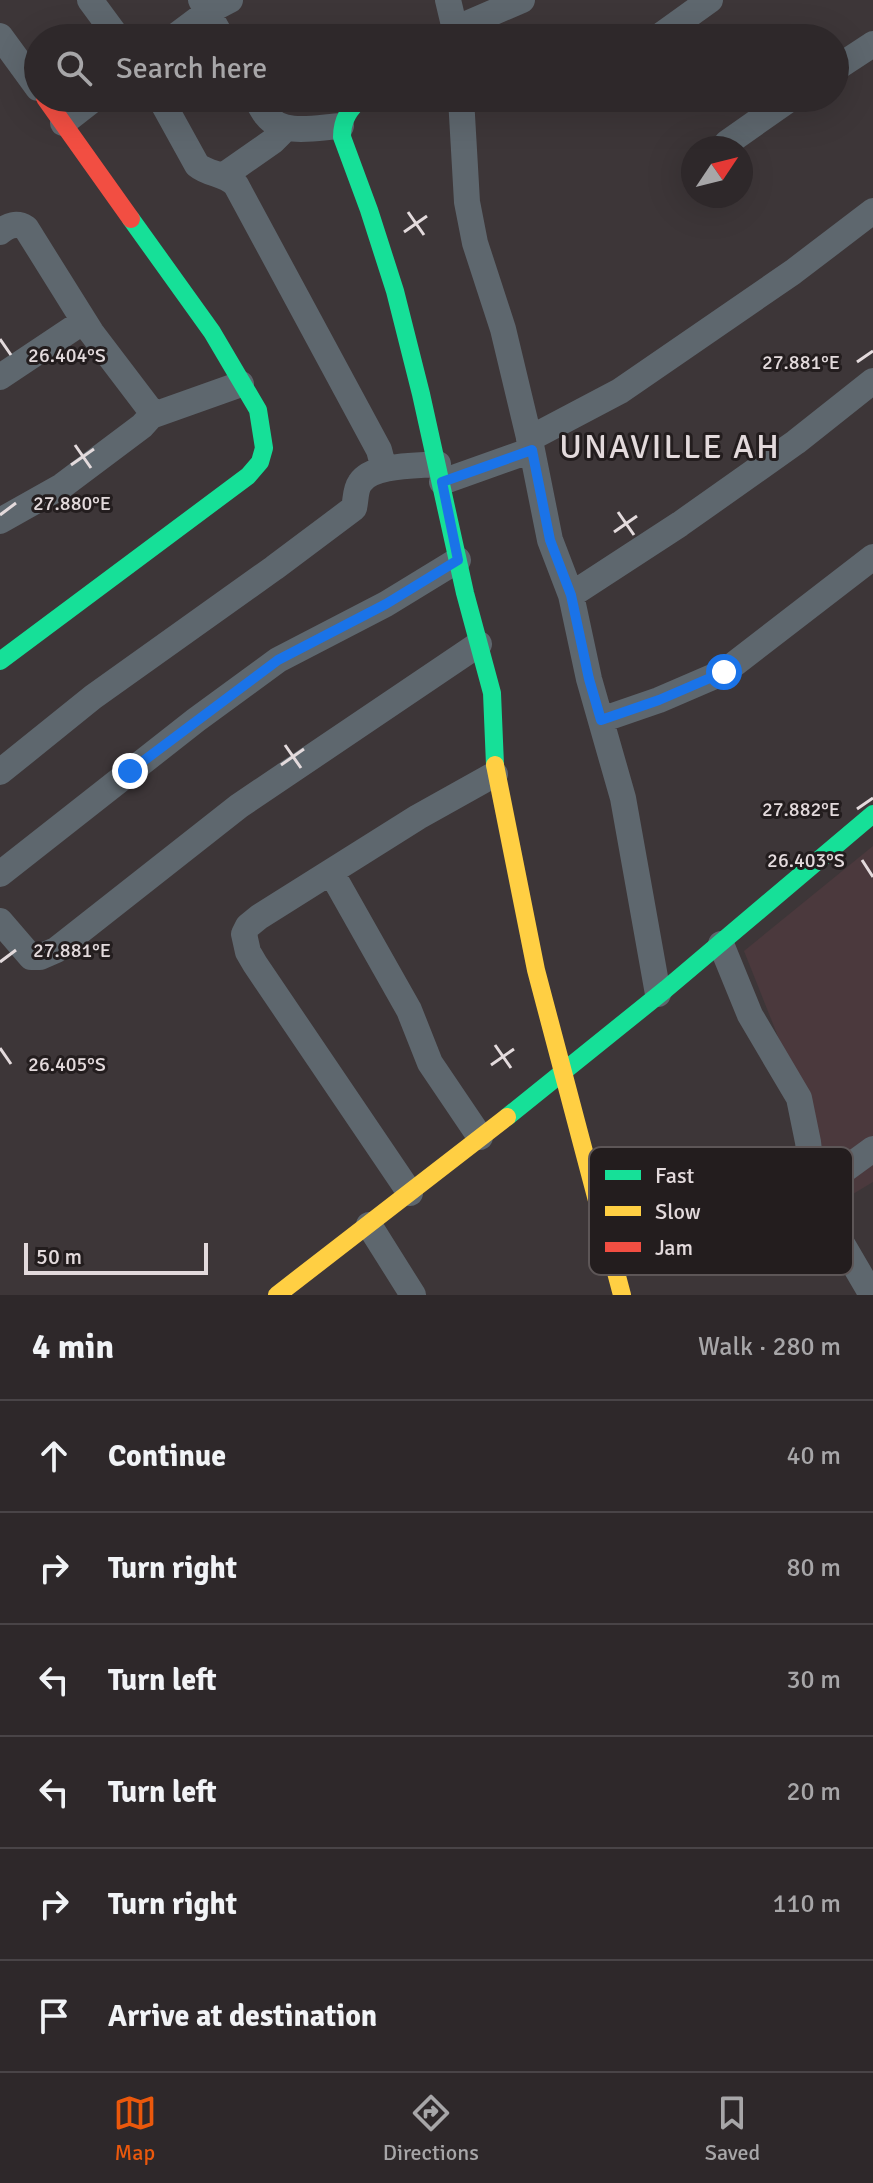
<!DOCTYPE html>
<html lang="en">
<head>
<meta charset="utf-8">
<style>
	:root { --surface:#2e282a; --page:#363032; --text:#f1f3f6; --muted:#a7a6a8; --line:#494447; --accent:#ea580c }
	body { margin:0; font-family:Signika,sans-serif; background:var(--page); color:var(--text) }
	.compass { position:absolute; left:681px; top:136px; width:72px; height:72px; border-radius:50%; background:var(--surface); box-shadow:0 8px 32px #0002; rotate:55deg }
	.scale { position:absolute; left:24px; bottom:20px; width:184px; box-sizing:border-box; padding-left:8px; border:4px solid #e3dadc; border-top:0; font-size:22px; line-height:28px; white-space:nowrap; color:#e3dadc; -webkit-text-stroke:6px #231d1e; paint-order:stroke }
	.stop { position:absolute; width:24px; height:24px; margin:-18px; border:6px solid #1a73e8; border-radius:50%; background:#fff }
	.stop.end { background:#1a73e8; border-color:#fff; box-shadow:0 2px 8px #0008 }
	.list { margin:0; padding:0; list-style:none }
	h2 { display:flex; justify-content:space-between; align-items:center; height:104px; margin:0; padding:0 32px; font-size:34px }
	h2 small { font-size:26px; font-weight:400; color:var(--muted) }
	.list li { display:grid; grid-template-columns:52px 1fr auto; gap:24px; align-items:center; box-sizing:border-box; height:112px; padding:0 32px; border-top:2px solid var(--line) }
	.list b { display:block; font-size:30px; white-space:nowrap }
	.list em { font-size:26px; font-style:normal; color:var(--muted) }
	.icon { flex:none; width:44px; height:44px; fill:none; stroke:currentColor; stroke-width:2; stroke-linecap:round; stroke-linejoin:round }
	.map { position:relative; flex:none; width:873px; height:1295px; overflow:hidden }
	.search { position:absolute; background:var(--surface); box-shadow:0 8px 32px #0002; left:24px; right:24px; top:24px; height:88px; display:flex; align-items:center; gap:20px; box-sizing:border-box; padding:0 28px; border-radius:44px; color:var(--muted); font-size:30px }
	.sheet { height:776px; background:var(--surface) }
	nav { display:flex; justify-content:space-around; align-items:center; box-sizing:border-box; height:112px; border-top:2px solid var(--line); background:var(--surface); font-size:22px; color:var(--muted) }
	nav a { display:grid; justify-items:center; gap:4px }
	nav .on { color:var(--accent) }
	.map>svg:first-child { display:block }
</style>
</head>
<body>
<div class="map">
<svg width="873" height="1295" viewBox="0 0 873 1295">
	<rect width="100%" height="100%" fill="#3d3638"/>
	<!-- built -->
	<path fill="#4b393d" d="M873,846v336l-30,18 -99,-249z"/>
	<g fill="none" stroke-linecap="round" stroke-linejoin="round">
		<!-- street -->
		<path stroke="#5e676e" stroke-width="26" d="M90,0l28,38
			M201,0l21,38
			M448,0l9,38
			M455,29l67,-29
			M0,36l38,52
			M173,38l36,-27 21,-11
			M657,38l53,-38
			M835,69l38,-25
			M160,98l37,67c12,10 28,8 39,20l143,265 5,19
			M256,98c3,6 6,12 10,17 17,22 52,12 75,11
			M461,98l6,104 8,41 28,86 29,121 18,90 21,55 18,84 34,119 35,196
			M63,123l32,-25
			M727,143l64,-45
			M223,176l50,-35 13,-13
			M0,232c8,-7 17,-10 26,-4l65,104 57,75 3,9 -9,10 -80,60 -62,35
			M0,377l84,-56
			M151,416l90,-32
			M529,439l91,-48 173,-119 80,-61
			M442,482l90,-32
			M571,595l109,-71 116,-82 77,-61
			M601,720l58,-20 65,-28 149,-115
			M0,772l93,-75 181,-129 80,-60c2,-8 1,-18 6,-25 12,-19 57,-17 78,-19
			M331,872l78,138 21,53 50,74
			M0,874l196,-154 82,-60 108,-56 72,-44
			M0,921l31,36h9l16,-7 183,-144 240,-162
			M721,944l29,71 49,83 9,44 6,50 6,14 52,89
			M814,1192l59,-43
			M410,1193l-155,-229 -7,-12 -4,-18 4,-8 11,-9 159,-100 77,-43
			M369,1225l44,70"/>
		<!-- fast -->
		<path stroke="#16e098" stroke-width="18" d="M362,98c-13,11 -20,22 -20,39l27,73 26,81 26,103 44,199 27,100 3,72
			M0,661l248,-185 12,-14 4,-14 -6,-38 -46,-78 -81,-113
			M507,1117l159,-128 207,-175"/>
		<!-- slow -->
		<path stroke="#ffcf43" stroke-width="18" d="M495,765l41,205 86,325
			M277,1295l230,-178"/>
		<!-- jam -->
		<path stroke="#f24e42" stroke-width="18" d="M45,98l86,121"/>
	</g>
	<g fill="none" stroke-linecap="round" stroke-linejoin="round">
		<!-- route -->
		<path stroke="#1a73e8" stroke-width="10" d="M130,771l148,-111 108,-56 72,-44 -16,-78 90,-32 18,90 21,55 18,84 12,41 58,-20 65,-28"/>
	</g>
	<!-- ticks -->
	<path fill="none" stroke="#e3dadc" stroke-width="3" d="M408,212l16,23M404,232l23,-16M0,339l11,16M857,362l16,-11M75,445l16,23M71,465l23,-16M618,512l16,23M0,515l16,-12M614,532l23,-16M285,745l16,23M281,765l23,-16M857,809l16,-11M862,860l11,17M0,962l16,-12M495,1045l16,23M0,1048l11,16M491,1065l23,-16"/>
	<g text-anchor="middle" stroke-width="6" stroke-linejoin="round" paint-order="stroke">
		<!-- quarter labels -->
		<g font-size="34" letter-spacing="2" fill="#e3dadc" stroke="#231d1e">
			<text x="670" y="458">UNAVILLE AH</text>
		</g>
	</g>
	<!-- legend -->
	<rect x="589" y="1147" width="264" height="128" rx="12" fill="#231d1e" stroke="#5d5657" stroke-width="2"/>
	<rect x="605" y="1170" width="36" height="10" fill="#16e098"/>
	<rect x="605" y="1206" width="36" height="10" fill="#ffcf43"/>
	<rect x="605" y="1242" width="36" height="10" fill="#f24e42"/>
	<g font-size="22" fill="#e3dadc">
		<text x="655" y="1183">Fast</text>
		<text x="655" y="1219">Slow</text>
		<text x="655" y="1255">Jam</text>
	</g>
	<g font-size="20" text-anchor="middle" fill="#e3dadc" stroke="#231d1e" stroke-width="6" stroke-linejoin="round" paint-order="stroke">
		<text x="67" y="362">26.404°S</text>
		<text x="801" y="369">27.881°E</text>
		<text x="72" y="510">27.880°E</text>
		<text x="801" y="816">27.882°E</text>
		<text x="806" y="867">26.403°S</text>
		<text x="72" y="957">27.881°E</text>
		<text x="67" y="1071">26.405°S</text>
	</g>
</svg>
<svg class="compass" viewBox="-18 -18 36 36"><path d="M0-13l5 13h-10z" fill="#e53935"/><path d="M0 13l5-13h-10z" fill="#a7a6a8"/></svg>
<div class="scale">50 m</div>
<div class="stop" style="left:724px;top:672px"></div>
<div class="stop end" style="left:130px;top:771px"></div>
<div class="search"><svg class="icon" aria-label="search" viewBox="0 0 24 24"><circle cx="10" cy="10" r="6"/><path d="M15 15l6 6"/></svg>Search here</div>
</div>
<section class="sheet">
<h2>4 min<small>Walk · 280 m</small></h2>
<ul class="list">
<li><svg class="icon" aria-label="ahead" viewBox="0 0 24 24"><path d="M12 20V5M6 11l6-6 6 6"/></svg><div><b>Continue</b></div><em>40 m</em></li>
<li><svg class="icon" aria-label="right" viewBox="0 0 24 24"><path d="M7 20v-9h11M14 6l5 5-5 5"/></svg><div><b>Turn right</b></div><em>80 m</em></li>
<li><svg class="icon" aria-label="left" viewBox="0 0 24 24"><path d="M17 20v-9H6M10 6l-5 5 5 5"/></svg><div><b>Turn left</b></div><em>30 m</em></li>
<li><svg class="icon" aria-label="left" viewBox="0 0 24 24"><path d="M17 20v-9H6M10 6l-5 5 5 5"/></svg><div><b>Turn left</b></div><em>20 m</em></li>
<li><svg class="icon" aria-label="right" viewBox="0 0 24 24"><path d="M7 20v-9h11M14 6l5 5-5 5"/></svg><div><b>Turn right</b></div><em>110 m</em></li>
<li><svg class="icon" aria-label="arrive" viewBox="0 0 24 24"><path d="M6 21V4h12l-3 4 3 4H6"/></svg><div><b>Arrive at destination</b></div></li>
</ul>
</section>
<nav>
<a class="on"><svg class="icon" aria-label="map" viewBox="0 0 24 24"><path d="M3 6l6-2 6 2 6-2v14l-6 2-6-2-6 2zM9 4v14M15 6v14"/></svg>Map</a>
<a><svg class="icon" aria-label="directions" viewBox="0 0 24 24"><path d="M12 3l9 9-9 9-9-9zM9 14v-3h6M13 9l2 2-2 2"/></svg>Directions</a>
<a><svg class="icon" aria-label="saved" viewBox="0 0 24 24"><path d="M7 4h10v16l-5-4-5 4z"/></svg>Saved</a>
</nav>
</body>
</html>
